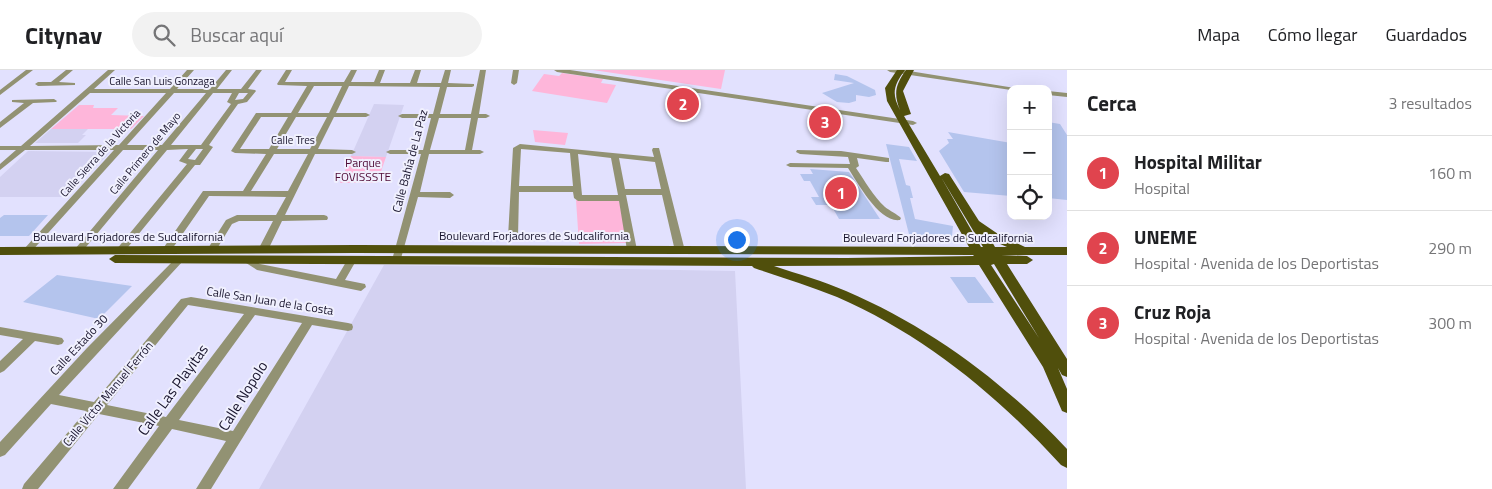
<!DOCTYPE html>
<html lang="es">
<head>
<meta charset="utf-8">
<style>
	:root { --surface:#fff; --page:#f2f2f2; --text:#202124; --muted:#757577; --line:#e0e0e0; --accent:#2563eb }
	body { margin:0; font-family:"Titillium Web",sans-serif; background:var(--page); color:var(--text) }
	.controls { position:absolute; right:15px; top:15px; display:grid; overflow:hidden; border-radius:10px; box-shadow:0 5px 20px #0002 }
	.controls button { width:45px; height:45px; display:grid; place-items:center; padding:0; border:0; border-bottom:1px solid var(--line); background:var(--surface); color:var(--text); font:25px sans-serif }
	.you { position:absolute; left:736px; top:169px; width:18px; height:18px; margin:-12px; border:4px solid #fff; border-radius:50%; background:#1a73e8; box-shadow:0 0 0 8px #1a73e833 }
	.badge { display:grid; place-items:center; width:32px; height:32px; border-radius:50%; background:var(--accent); color:#fff; font-size:16px; font-weight:700 }
	.pin { position:absolute; translate:-50% -50%; border:2px solid #fff; box-shadow:0 1px 5px #0006 }
	.list { margin:0; padding:0; list-style:none }
	h2 { display:flex; justify-content:space-between; align-items:center; height:65px; margin:0; padding:0 20px; font-size:21px }
	h2 small { font-size:16px; font-weight:400; color:var(--muted) }
	.list li { display:grid; grid-template-columns:32px 1fr auto; gap:15px; align-items:center; box-sizing:border-box; height:75px; padding:0 20px; border-top:1px solid var(--line) }
	.list b { display:block; font-size:19px; white-space:nowrap }
	.list p { margin:0; font-size:16px; white-space:nowrap; color:var(--muted) }
	.list em { font-size:16px; font-style:normal; color:var(--muted) }
	.icon { flex:none; width:28px; height:28px; fill:none; stroke:currentColor; stroke-width:2; stroke-linecap:round; stroke-linejoin:round }
	.map { position:relative; flex:none; width:1067px; height:419px; overflow:hidden }
	header { display:flex; align-items:center; gap:30px; box-sizing:border-box; height:70px; padding:0 25px; background:var(--surface); border-bottom:1px solid var(--line) }
	header strong { font-size:24px }
	nav { display:flex; gap:28px; margin-inline-start:auto; font-size:18px }
	.search { width:350px; height:45px; background:var(--page); display:flex; align-items:center; gap:12px; box-sizing:border-box; padding:0 18px; border-radius:28px; color:var(--muted); font-size:19px }
	main { display:flex }
	aside { flex:1; background:var(--surface) }
	.map>svg:first-child { display:block }
</style>
</head>
<body>
<header>
<strong>Citynav</strong>
<div class="search"><svg class="icon" aria-label="search" viewBox="0 0 24 24"><circle cx="10" cy="10" r="6"/><path d="M15 15l6 6"/></svg>Buscar aquí</div>
<nav><a>Mapa</a><a>Cómo llegar</a><a>Guardados</a></nav>
</header>
<main>
<div class="map">
<svg width="1067" height="419" viewBox="0 0 1067 419">
	<rect width="100%" height="100%" fill="#e2e1fe"/>
	<!-- built -->
	<path fill="#d3d1f1" d="M374,34l30,1 -18,52 -35,-1z
		M51,59h37l-6,6h4l-8,8h-43z
		M28,81l82,1 -43,45h-67v-20z
		M384,195l351,6 11,218h-487z"/>
	<!-- green -->
	<path fill="#feb6da" d="M593,0h132l-4,19z
		M562,3l41,6 -2,4 15,2 -9,18 -75,-12 12,-17 15,2z
		M79,35h15l-1,3h25l-7,7 33,1 -13,13h-80z
		M533,60l35,3 -3,12 -30,-3z
		M351,86l35,1 -9,26h-37z
		M576,130h43l8,43 -48,1z"/>
	<!-- building -->
	<path fill="#b4c4ed" d="M835,4l12,2 28,14 1,5 -7,2 -13,-2v6l-7,2 -12,-1 -15,-9 32,-10 -20,-3z
		M820,47l13,3 2,9 -19,-2v-6l4,-1z
		M1048,52l12,2 7,11v65l-19,-2z
		M948,62l63,11v53l-47,-4 -25,-41 10,-8 -2,-4h6z
		M886,74l23,3 8,14 -18,-2 7,26 4,1 3,12h-3l5,21 38,7 -1,10 -11,6h-30z
		M810,99l39,3 31,47h-41l-8,-14h-15l-5,-8h8l-9,-16h-6l-4,-7h13z
		M4,145h44l-19,21h-29v-18z
		M57,205l75,11 -33,33 -76,-17z
		M950,207h25l19,26h-26z"/>
	<g fill="none" stroke-linecap="round" stroke-linejoin="round">
		<!-- minor -->
		<path fill="#929273" fill-rule="evenodd" d="M26,0h7l-33,25v-5z
			M66,0h7l-14,12 16,1v2l-37,1 -3,-2 3,-2h13z
			M108,0h7l-21,19h76l17,-19h7l-17,19h33l16,-19h6l-15,19h24l15,-19h6l-14,19 7,1 1,1 -9,11 -9,2 -29,41 4,2 -13,18h-5l-71,87 -3,1 -5,-3 71,-86 -8,-3 9,-12 -21,1 -86,103h-6l-2,-2 2,-2 83,-99h-35l-93,103h-6l-2,-2 2,-2 90,-99h-89l-25,20v-6l16,-14h-16v-4h21zM90,23h76l-47,52 -89,1zM174,23h32l-44,52h-35zM213,23h19l-5,9 4,2 -30,41h-30zM239,23h9l-5,6 -8,1zM196,79h7l-8,11 -7,-1z
			M286,0h6l-7,12h59l7,-12h6l-6,12h23l5,-12h6l-5,13h30l5,-13h6l-4,13h24l4,-13h6l-3,13 26,1v2l-2,1h-25l-7,27h31l9,-44h6l-7,44h7l4,2 -4,2h-8l-6,32h8l4,2 -4,2h-51l-9,38h30l4,3 -4,3 -32,-1 -18,65 -3,1 -5,-3 29,-106h-31l-4,-2 4,-2h33l8,-32h-29l-4,-2 4,-2h31l7,-27 -91,-1 -13,27h30l4,2 -4,2h-32l-16,32 34,1 4,2 -4,2h-37l-30,61h39l3,1 1,2 -1,2 -45,1 -14,29 -5,3 -5,-3 15,-29h-34l-7,3 -17,28 -3,1 -5,-3 19,-30 11,-5h39l10,-18 -77,-1 -39,56 -3,1 -5,-3 41,-59h40l23,-37 -31,-1 -4,-2 25,-38h35l16,-27 -29,-1 -1,-1zM314,16h28l-13,27h-31zM261,47h27l-19,32h-29zM296,47h31l-17,32h-33zM439,48h32l-6,32h-35zM274,84h34l-20,37h-37z
			M513,0h6l-2,13 -3,2 -3,-2z
			M554,0h16l343,51 4,2 -4,2 -356,-53z
			M887,0h16l118,19 -10,1 -121,-18z
			M1048,21l19,2v4l-19,-2z
			M54,29l3,2 -1,1 -23,1 -33,25v-6l24,-19 -12,-1v-2z
			M520,74l134,13 -2,-7 1,-2h6l26,103 -2,2 -3,1 -5,-3 -13,-56h-36l11,55 -2,2 -3,1 -5,-3 -8,-49h-41l-4,-3 -1,-6h-54l-1,45 -5,3 -3,-1 -2,-2 5,-89zM521,79l49,4 3,33h-54zM578,84l33,4 7,37h-36zM619,88l36,4 6,27h-36z
			M797,80l44,1 48,7v4h-3l-29,-4 2,8 -3,2c9,13 17,28 29,39 5,4 12,7 16,11l-1,2c-21,3 -42,-37 -52,-52l-58,-1 -4,-2 4,-2 60,1 -2,-7 -48,-3 -4,-2z
			M180,186l5,3 -2,2 -124,134 35,7 87,-103 10,-2 157,26 4,1 1,3 -1,3 -4,1 -36,-6 -101,164h-15l30,-48 -54,-12 -44,60h-15l46,-63 -60,-12 -61,75h-16l2,-5 62,-73 -35,-7 -46,51 -5,2v-15l87,-94 90,-91zM188,235l56,9 -78,103 -59,-12zM255,245l47,8 -69,108 -54,-11z
			M246,186l14,8 76,15 13,-22 3,-1 5,3 -12,21 20,4 1,3 -5,4 -104,-21 -14,-9 -2,-2z
			M0,257l58,10 4,1 2,3 -2,3 -4,1 -23,-4 -31,30 -4,2v-12l23,-22 -23,-4z"/>
		<!-- major -->
		<path fill="#504f0c" fill-rule="evenodd" d="M897,0h8c-11,15 -14,23 -5,40 -7,-17 -4,-26 6,-40h8l-11,21 8,23 -7,2 36,60 5,-3 4,1 30,47 19,13 27,13h42v8h-66l26,1 6,4 -6,4h-20l60,95v18l-5,-2 -4,-7 9,21v24l-5,-2 -19,-44 -64,-102 -205,1c24,8 49,15 72,25 84,36 158,91 221,158v19l-6,-3c-64,-70 -137,-130 -224,-168 -27,-11 -56,-20 -83,-29l-2,-2 -637,-3 -6,-4 6,-4 732,3 127,-2 -1,-1 -617,-2 -356,2v-8l356,-2 613,2 -82,-146 -2,-13zM941,107l42,70h-2zM991,170l16,7h-12zM994,194l45,74 -48,-73z"/>
	</g>
	<g text-anchor="middle" stroke-width="4" stroke-linejoin="round" paint-order="stroke">
		<!-- far-street labels -->
		<g font-size="11" fill="#17132c" stroke="#f0f0fe">
			<text x="162" y="15">Calle San Luis Gonzaga</text>
			<text x="293" y="74">Calle Tres</text>
			<text transform="translate(100 83) rotate(-48)" y="4">Calle Sierra de la Victoria</text>
			<text transform="translate(145 83) rotate(-50)" y="4">Calle Primero de Mayo</text>
		</g>
		<!-- street labels -->
		<g font-size="12" fill="#17132c" stroke="#f0f0fe">
			<text transform="translate(410 91) rotate(-75)" y="4">Calle Bahía de La Paz</text>
			<text x="534" y="170">Boulevard Forjadores de Sudcalifornia</text>
			<text x="128" y="171">Boulevard Forjadores de Sudcalifornia</text>
			<text x="938" y="172">Boulevard Forjadores de Sudcalifornia</text>
			<text transform="translate(270 231) rotate(9)" y="4">Calle San Juan de la Costa</text>
			<text transform="translate(79 275) rotate(-47)" y="4">Calle Estado 30</text>
			<text transform="translate(108 324) rotate(-50)" y="4">Calle Víctor Manuel Ferrón</text>
		</g>
		<!-- park labels -->
		<g font-size="12" fill="#4e0a35" stroke="#f0f0fe">
			<text x="363" y="97">Parque<tspan x="363" dy="14">FOVISSSTE</tspan></text>
		</g>
		<!-- near-street labels -->
		<g font-size="15" fill="#17132c" stroke="#f0f0fe">
			<text transform="translate(173 320) rotate(-54)" y="5">Calle Las Playitas</text>
			<text transform="translate(243 326) rotate(-58)" y="5">Calle Nopolo</text>
		</g>
	</g>
</svg>
<div class="controls">
<button>+</button>
<button>−</button>
<button><svg class="icon" aria-label="locate" viewBox="0 0 24 24"><circle cx="12" cy="12" r="6"/><path d="M12 2v4M12 18v4M2 12h4M18 12h4"/></svg></button>
</div>
<div class="you"></div>
<div class="pin badge" style="left:841px;top:123px;background:#e0444e">1</div>
<div class="pin badge" style="left:683px;top:34px;background:#e0444e">2</div>
<div class="pin badge" style="left:825px;top:52px;background:#e0444e">3</div>
</div>
<aside>
<h2>Cerca<small>3 resultados</small></h2>
<ul class="list">
<li><span class="badge" style="background:#e0444e">1</span><div><b>Hospital Militar</b><p>Hospital</p></div><em>160 m</em></li>
<li><span class="badge" style="background:#e0444e">2</span><div><b>UNEME</b><p>Hospital · Avenida de los Deportistas</p></div><em>290 m</em></li>
<li><span class="badge" style="background:#e0444e">3</span><div><b>Cruz Roja</b><p>Hospital · Avenida de los Deportistas</p></div><em>300 m</em></li>
</ul>
</aside>
</main>
</body>
</html>
